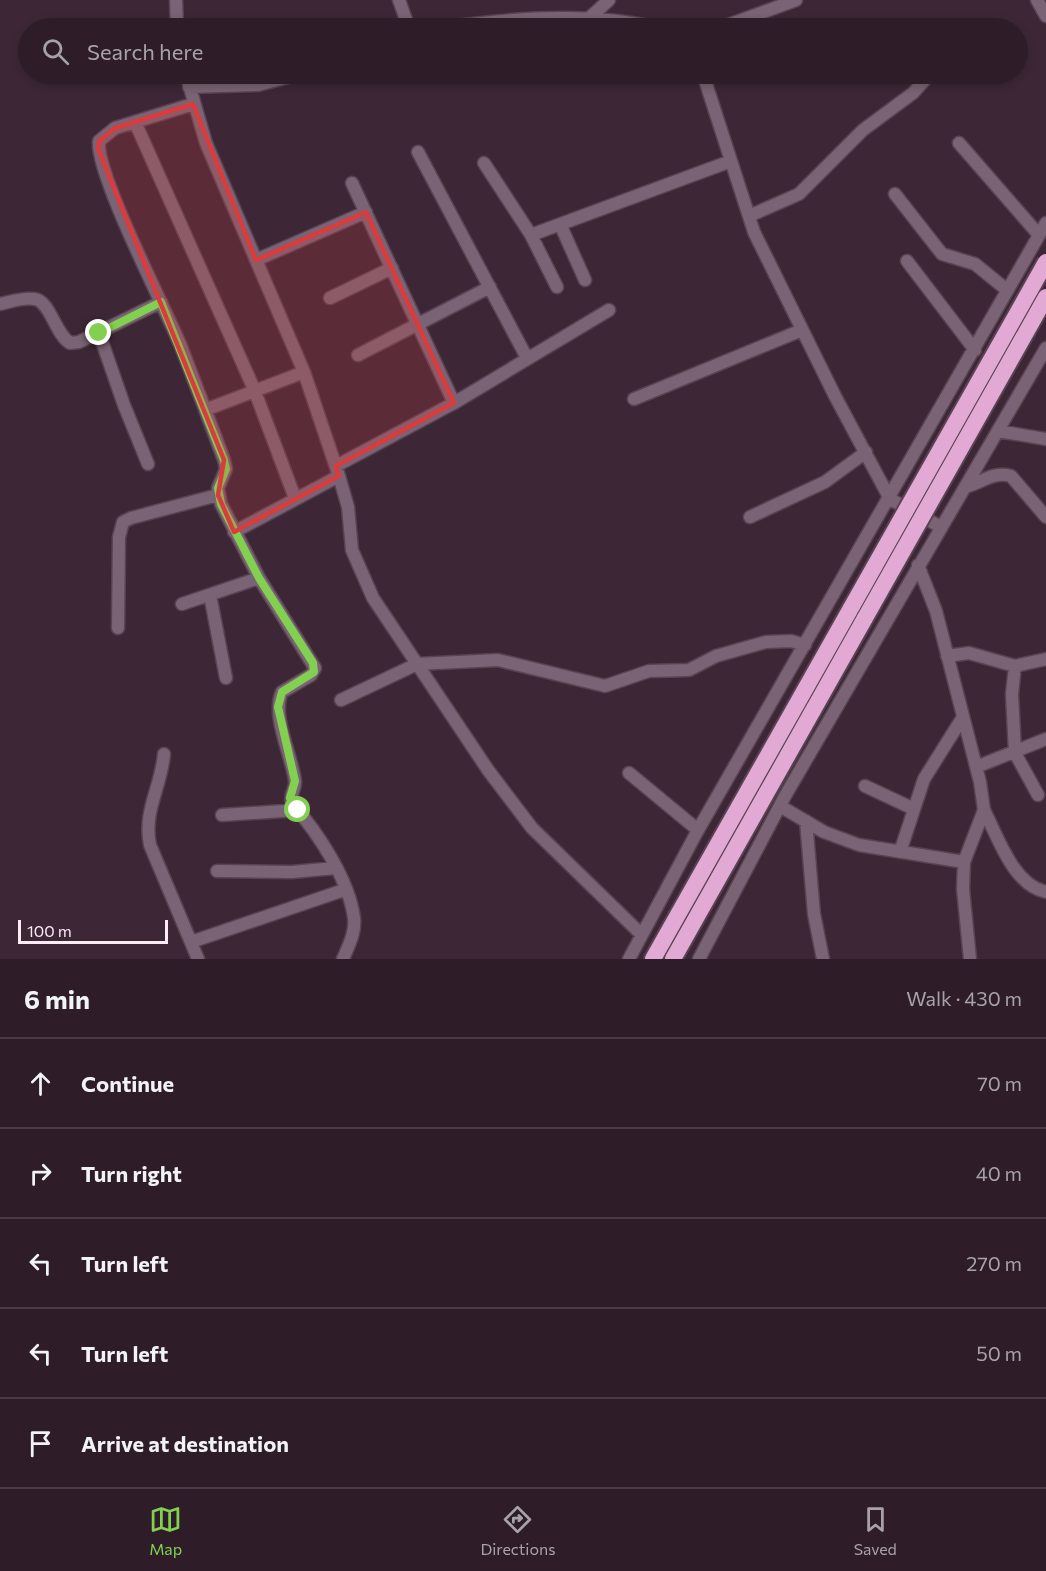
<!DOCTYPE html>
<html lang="en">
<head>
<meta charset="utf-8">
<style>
	:root { --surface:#2e1d29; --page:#362631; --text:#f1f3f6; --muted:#a7a2a8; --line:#493b46; --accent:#82d04f }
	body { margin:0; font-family:Commissioner,sans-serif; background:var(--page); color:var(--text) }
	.scale { position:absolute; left:18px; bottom:15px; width:150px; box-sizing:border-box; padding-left:6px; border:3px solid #fbecf6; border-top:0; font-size:16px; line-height:21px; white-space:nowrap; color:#fbecf6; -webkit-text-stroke:4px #3d2737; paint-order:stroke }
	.stop { position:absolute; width:18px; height:18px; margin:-14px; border:4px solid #82d04f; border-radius:50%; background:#fff }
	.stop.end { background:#82d04f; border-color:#fff; box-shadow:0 2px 6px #0008 }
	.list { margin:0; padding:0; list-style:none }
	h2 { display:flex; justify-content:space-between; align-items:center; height:78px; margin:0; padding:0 24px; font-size:26px }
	h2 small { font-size:20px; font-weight:400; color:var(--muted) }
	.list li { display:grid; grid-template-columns:39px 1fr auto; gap:18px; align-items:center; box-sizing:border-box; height:90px; padding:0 24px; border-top:2px solid var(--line) }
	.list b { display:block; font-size:22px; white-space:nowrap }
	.list em { font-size:20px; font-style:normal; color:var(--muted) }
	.icon { flex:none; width:33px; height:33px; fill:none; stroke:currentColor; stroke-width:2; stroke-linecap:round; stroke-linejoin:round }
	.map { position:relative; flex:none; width:1046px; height:959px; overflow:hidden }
	.search { position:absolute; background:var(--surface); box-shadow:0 3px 9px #0003; left:18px; right:18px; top:18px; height:66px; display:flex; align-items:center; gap:15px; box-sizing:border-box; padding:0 21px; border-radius:33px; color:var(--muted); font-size:22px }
	.sheet { height:528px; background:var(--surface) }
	nav { display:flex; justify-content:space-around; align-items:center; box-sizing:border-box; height:84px; border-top:2px solid var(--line); background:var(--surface); font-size:16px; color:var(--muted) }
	nav a { display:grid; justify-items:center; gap:3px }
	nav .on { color:var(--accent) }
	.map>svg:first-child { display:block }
</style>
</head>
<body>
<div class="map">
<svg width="1046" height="959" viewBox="0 0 1046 959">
	<rect width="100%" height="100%" fill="#3d2737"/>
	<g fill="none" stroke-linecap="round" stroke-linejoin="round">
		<!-- minor casing -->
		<g stroke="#584352" stroke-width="15">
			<path id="minor" d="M176,0l1,28
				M399,0l10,28
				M1037,0l9,16
				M586,21l23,-21
				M443,28c66,-10 148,-16 214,0
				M720,28l76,-28
				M186,74l20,69 98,229 35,104 9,31 4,43 21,48 115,172 44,58 109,106
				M703,74l51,158 81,164 55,103 51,28
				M189,87l69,-2 42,-11
				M193,104l-78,24 -16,13c-4,31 65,165 81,203 15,39 30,78 44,116l2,9 -8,19 3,16 38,74 56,90 -4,7 -29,17c-11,23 10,64 13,89 1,9 -6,12 -3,22 25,29 57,76 62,115 2,14 -6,29 -11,41
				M135,122l119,267 41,109
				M959,143l80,92
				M418,152l109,206
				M484,163l47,72 26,52
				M352,183l102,220
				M895,194l47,60 33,10 32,26
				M749,216l50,-22 64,-64 50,-37 17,-19
				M560,224l25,56
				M531,235l200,-74
				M256,260l110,-48
				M907,261l68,89
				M330,298l62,-30
				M0,304c10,-2 24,-7 34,-5 16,1 21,35 36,44l9,-1 82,-40
				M99,333l25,72 24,59
				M358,355l132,-68
				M634,399l168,-69
				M205,410l99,-38
				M998,431l48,8
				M336,466l118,-63 155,-93
				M965,487c17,-4 27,-16 46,-11l35,41
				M750,517l75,-35 41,-30
				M234,532l105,-56
				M918,565l18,46 44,171 4,28 -20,52 -1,27 7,70
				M210,595l16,83
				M182,604l77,-26
				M118,628l1,-91 4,-15 8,-4 87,-23
				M947,656l22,-3 46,13 31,-7
				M1015,666l-3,28 3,59 23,42
				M341,700l76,-36 81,-4 107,26 44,-15 40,-1 27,-14 50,-14 25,-1 14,4
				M164,754c-3,34 -21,57 -14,91l48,114
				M976,767l70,-28
				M629,773l69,57
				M865,786l49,23
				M780,806l44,26 35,13 105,17
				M984,810c14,27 29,75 62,82
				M222,815l76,-5
				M806,821l8,93 9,45
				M900,852l24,-73 39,-62
				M217,871l75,1 43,-4
				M191,942l153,-52
				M629,959l69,-129 348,-607
				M699,959l86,-163 261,-448"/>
		</g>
		<!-- highway casing -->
		<g stroke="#584352" stroke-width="20">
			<path id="highway" d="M653,959l198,-351
				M673,959l192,-341"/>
		</g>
		<!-- minor -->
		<use href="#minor" stroke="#7a6374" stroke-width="12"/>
		<!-- highway -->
		<use href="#highway" stroke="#e1a9d3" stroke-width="16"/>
		<!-- highway-bridge casing -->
		<g stroke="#584352" stroke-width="20" stroke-linecap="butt">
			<path id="highway-bridge" d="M851,608l195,-346
				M865,618l181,-321"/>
		</g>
		<!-- highway-bridge -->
		<use href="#highway-bridge" stroke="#e1a9d3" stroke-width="16"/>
	</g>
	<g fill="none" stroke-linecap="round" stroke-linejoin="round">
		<!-- route -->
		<path stroke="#82d04f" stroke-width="8" d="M99,333l62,-31 63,158 2,9 -8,19 3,16 38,74 54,85 1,9 -32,20 -4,15 17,74 -5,17 8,12"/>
	</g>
	<!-- marked area -->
	<path fill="#da3c3d" fill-opacity="0.2" stroke="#da3c3d" stroke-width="4.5" stroke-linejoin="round" d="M193,104l63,156 110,-48 88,191 -118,63 3,10 -105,56 -16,-37 6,-35 -126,-311 1,-8 16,-13z"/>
</svg>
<div class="scale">100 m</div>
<div class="stop" style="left:298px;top:810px"></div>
<div class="stop end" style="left:99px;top:333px"></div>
<div class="search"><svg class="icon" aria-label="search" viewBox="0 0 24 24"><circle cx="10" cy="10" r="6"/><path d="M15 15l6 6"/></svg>Search here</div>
</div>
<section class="sheet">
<h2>6 min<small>Walk · 430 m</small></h2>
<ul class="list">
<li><svg class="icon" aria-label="ahead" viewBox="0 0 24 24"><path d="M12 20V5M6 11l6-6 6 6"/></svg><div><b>Continue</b></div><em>70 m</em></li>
<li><svg class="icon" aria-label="right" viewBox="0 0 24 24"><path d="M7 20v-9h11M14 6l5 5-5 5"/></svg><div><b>Turn right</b></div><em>40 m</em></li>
<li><svg class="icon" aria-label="left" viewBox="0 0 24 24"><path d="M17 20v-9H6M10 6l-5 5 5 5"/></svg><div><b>Turn left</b></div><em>270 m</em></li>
<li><svg class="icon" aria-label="left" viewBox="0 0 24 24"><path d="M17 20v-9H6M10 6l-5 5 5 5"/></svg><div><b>Turn left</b></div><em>50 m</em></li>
<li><svg class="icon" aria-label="arrive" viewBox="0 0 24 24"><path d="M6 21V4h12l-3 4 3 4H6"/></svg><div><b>Arrive at destination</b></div></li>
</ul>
</section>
<nav>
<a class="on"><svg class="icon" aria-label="map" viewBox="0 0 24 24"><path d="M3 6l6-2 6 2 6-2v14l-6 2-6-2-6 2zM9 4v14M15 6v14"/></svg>Map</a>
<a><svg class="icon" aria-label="directions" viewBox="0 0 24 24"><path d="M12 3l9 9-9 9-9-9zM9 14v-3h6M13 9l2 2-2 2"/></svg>Directions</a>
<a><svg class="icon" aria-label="saved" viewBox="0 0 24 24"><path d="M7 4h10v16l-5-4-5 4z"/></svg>Saved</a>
</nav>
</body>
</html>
